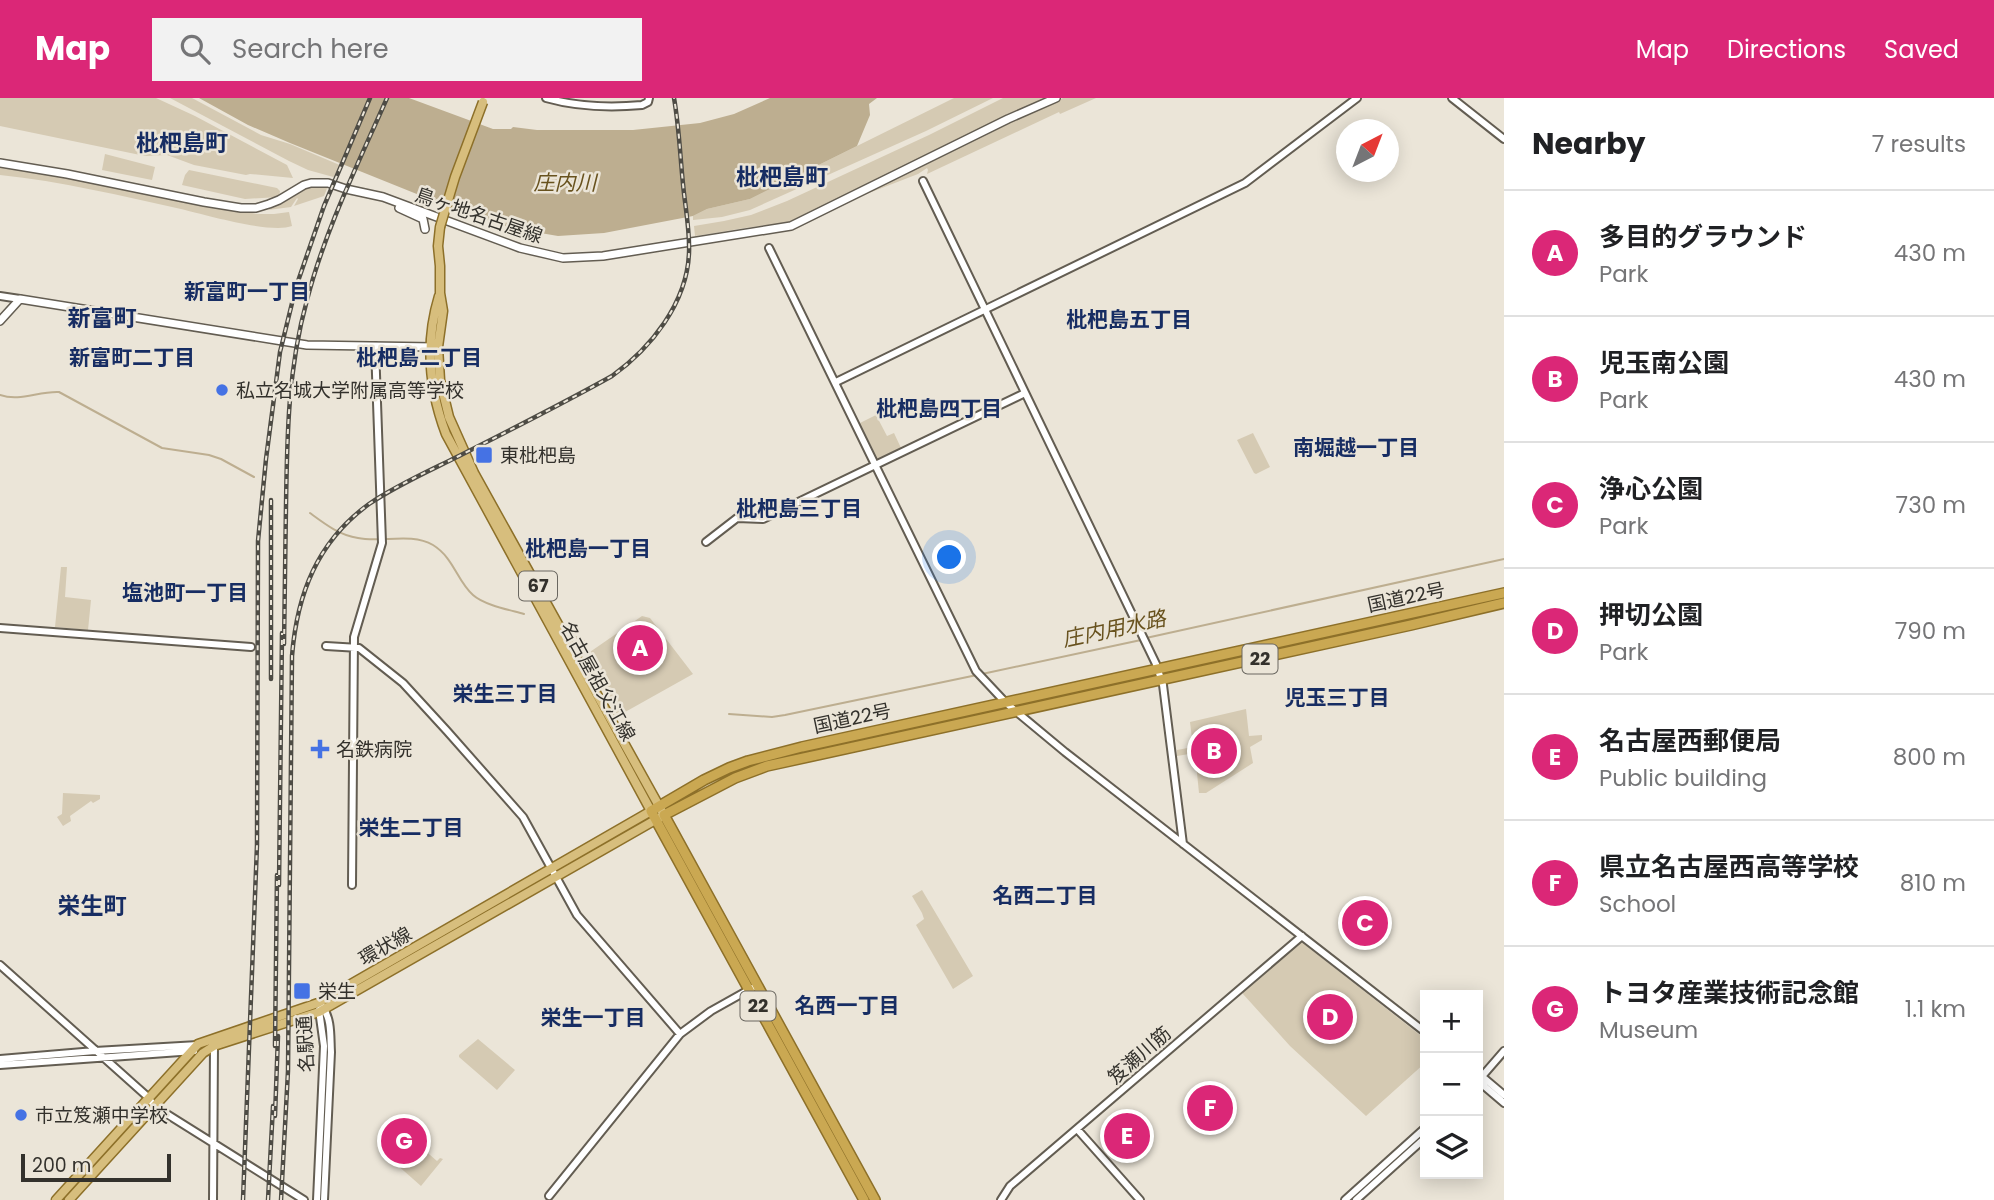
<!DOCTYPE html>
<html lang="en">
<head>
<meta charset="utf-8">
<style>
	:root { --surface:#fff; --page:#f2f2f2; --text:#202124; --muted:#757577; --line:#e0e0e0; --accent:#db2777 }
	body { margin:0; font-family:Poppins,"Noto Sans JP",sans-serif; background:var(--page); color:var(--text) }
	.controls { position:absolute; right:21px; bottom:21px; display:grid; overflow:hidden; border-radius:0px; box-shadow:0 4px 18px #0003 }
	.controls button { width:63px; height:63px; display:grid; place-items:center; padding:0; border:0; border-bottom:2px solid var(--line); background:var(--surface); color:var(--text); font:35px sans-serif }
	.compass { position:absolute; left:1336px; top:21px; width:63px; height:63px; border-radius:50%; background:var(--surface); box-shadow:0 4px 18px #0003; rotate:42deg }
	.scale { position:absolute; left:21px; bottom:18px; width:150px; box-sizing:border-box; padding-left:7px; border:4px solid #33312c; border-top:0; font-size:19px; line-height:24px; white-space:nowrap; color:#33312c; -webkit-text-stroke:5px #ebe5d8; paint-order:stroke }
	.you { position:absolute; left:950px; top:460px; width:24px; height:24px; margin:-18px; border:5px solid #fff; border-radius:50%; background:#1a73e8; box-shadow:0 0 0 10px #1a73e833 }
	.badge { display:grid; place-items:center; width:46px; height:46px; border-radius:50%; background:var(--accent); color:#fff; font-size:23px; font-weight:700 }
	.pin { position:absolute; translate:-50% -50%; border:4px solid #fff; box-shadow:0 2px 7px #0006 }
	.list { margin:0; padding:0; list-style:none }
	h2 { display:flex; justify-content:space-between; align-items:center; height:91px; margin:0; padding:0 28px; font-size:30px }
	h2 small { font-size:23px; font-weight:400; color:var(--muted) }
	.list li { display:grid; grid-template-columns:46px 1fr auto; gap:21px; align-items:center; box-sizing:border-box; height:126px; padding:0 28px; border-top:2px solid var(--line) }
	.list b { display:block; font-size:26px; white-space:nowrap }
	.list p { margin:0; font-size:23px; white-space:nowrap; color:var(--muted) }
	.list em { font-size:23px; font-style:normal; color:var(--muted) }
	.icon { flex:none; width:38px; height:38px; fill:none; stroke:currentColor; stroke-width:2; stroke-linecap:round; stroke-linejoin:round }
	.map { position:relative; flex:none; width:1504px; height:1102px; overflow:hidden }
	header { display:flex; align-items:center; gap:42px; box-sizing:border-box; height:98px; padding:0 35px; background:var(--accent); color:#fff }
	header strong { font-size:33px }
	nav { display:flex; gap:38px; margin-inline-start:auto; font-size:24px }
	.search { width:490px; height:63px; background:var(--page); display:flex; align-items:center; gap:18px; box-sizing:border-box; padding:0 24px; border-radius:0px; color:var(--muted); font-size:26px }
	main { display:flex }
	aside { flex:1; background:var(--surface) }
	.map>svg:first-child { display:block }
</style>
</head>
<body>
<header>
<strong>Map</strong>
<div class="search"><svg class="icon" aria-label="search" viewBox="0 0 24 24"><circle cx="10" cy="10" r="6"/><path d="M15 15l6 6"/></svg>Search here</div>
<nav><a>Map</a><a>Directions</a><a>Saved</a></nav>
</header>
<main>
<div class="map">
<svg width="1504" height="1102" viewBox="0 0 1504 1102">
	<rect width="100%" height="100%" fill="#ebe5d8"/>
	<!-- green -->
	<path fill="#d5cab3" d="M0,0h156l39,18 92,49 6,13 -43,-4 -4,1 -52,-10 -27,-10 -22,1 -145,-30z
		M170,0h22l69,37 29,9 52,22 -5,12 -29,-8 -19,-9z
		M954,0h39l-67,33 -176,79 -28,7 -29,3v-4l14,-7 43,-10z
		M1003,0h45l-260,126c-31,0 -62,8 -93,12l-1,-10 30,-5 27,-6 36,-14 142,-66z
		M1063,0h33l-36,16 -1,-2 -132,62 1,-4 -1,-2 -9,6 -62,24 154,-76z
		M105,56l50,13 -3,13 -50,-10z
		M0,68l68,11 189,37h17l15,-2 3,14c-21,8 -86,-11 -111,-17 -60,-13 -120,-28 -181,-34z
		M189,72l88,18 3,3 -1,6 -34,2 -63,-14 3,-10z
		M314,88h14l-4,10 -30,10 4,-7 -1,-1 -6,9 -23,3 35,-21z
		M876,317l11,21 7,-3 7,15 -22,10h-2l-17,-35z
		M1253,335l17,34 -14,7 -2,-1 -17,-33z
		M61,469h6l-2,30 26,3 -3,30 -33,-3z
		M642,518l8,2 43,56 -75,42 -32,-59 1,-3z
		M1246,611l3,27 13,-1v5l-12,7 3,16 -47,30h-7l-4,-40 -18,3v-6l16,-3 -3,-25z
		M63,695l37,2v4l-7,4 -2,-2 -21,15 1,5 -8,5 -6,-9 5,-3z
		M922,792l51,86 -20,13 -37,-64 8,-6 -2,-6 -10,-17z
		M1362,810h3l16,14v4l-16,13h-4l-13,-11 -1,-3z
		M1299,845h4l122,96v24l-59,53 -76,-70 -47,-52v-2z
		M478,941l37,31 -18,20 -38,-33v-2z
		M415,1044l22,19 3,-3 3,1 -22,27 -25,-22z"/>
	<!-- water -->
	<path fill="#bdae90" d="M199,0h210l84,31h18l2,-2 24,3h96l67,-7 34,-9 36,-16h107l-8,6 1,11 -13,31 -107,53 -43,10 -14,7 -89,17 -46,3 -47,-8 -57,-19 -164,-66 -42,-18z"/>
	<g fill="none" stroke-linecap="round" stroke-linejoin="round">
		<!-- stream -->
		<path stroke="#bdae90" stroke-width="2" d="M0,297c20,7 38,-4 59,-3l103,56 47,7 12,4 33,18
			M310,415c15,11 29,22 48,25 23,5 53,-6 75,7 21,13 24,36 40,50 11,10 37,15 51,19
			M575,539l9,4 3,5
			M1146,540l358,-79
			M982,576l159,-34
			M729,616l43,3 13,-2 192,-40"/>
		<!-- tertiary casing -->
		<g stroke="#635d52" stroke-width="10">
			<path id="tertiary" d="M546,0c32,9 63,10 96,7l6,-3 1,-4
				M1452,0l52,41
				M923,83l233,483 7,21 20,159
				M769,150l207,423 30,32 59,49 360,280
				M0,198l20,3
				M836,284l409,-199 112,-85
				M706,444l31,-24 26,1 262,-126
				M0,530l251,19
				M326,548l33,2 44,35 44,48 76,86 54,98 103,119
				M352,787l2,-248 28,-94 -7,-197
				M0,867l149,133 5,8 150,94
				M322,908c10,13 8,31 9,46l-7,148
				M0,961l95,-8 103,-6
				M0,967l194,-14
				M1478,975l26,22
				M1482,979l2,9 20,17
				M1478,983l26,-30
				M1077,1031l63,71
				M549,1098l131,-162 31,-23 41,-23
				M213,1102l1,-154
				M317,1102l7,-154 -5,-36
				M1001,1102l9,-14 292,-250
				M1345,1102l80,-72
				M1356,1102l69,-62"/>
		</g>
		<!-- secondary casing -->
		<g stroke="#635d52" stroke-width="10">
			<path id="secondary" d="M0,65l67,11 137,28 37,6h15l13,-4 10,-4 25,-15 7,-2h17l18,6 37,8 137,51 43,10 40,-2 188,-30 217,-107 48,-21
				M399,110l24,11 2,10
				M0,223l20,-22 287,46 127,2"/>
		</g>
		<!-- primary casing -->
		<g stroke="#8d7029" stroke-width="11">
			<path id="primary" d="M56,1102l142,-156 120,-41 333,-192 -205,-377c-17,-45 -21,-92 -7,-138
				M69,1102l134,-147 11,-7 105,-34 345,-197 -190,-342 -25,-56 -9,-37 -2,-33 5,-36 -3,-18v-27l-2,-20 2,-19"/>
		</g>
		<!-- trunk casing -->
		<g stroke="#8d7029" stroke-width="12">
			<path id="trunk" d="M864,1102l-213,-389 53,-31 25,-12 19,-7 54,-14 702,-154
				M875,1102l-211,-385 71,-37 32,-12 644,-141 93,-22"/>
		</g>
		<!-- tertiary -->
		<use href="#tertiary" stroke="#fff" stroke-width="6"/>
		<!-- secondary -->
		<use href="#secondary" stroke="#fff" stroke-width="7"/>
		<!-- primary -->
		<use href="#primary" stroke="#d7be7d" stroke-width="8"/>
		<!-- trunk -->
		<use href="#trunk" stroke="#caa852" stroke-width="9"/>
		<!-- rail casing -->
		<g stroke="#4e4c45" stroke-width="4.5">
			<path id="rail" d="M271,402v179
				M284,546c1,-46 1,-92 2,-138 1,-70 2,-138 21,-206 18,-70 51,-136 80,-202
				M279,787l3,-252
				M275,948l2,-171
				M275,1018l3,-80
				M243,1102l14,-355 1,-304 8,-82 14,-107 16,-65 28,-81 46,-108
				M268,1102l5,-94
				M281,1102l7,-129 4,-415c5,-62 25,-114 77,-152 28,-19 60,-33 90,-48 51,-26 103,-52 153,-80 39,-28 75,-73 77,-123 1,-23 -4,-47 -6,-69 -3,-29 -4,-58 -9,-86"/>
		</g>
		<!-- rail -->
		<use href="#rail" stroke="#ebe5d8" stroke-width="2" stroke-dasharray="5" stroke-linecap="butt"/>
		<!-- primary-bridge casing -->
		<g stroke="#8d7029" stroke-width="11" stroke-linecap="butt">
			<path id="primary-bridge" d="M440,129l15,-50 28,-75"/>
		</g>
		<!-- primary-bridge -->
		<use href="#primary-bridge" stroke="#d7be7d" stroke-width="8"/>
	</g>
	<!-- markers -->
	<g fill="#4572e4" stroke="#ebe5d8" stroke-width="2.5">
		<circle cx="222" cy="292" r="7"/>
		<rect x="475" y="348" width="18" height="18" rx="3.5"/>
		<path d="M316.5 640.5h7v7h7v7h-7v7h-7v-7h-7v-7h7z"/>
		<rect x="293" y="884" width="18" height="18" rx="3.5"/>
		<circle cx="21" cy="1017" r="7"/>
	</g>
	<g text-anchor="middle" stroke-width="5" stroke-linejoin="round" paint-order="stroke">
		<!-- shield labels -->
		<g fill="#ebe5d8" stroke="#6a6760" stroke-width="2">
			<rect x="519" y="473.5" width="38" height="29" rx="5"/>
			<rect x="1242.5" y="546.5" width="35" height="29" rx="5"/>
			<rect x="740.5" y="893.5" width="35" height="29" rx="5"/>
		</g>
		<g font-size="18" font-weight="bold" fill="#33312c">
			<text x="538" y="494">67</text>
			<text x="1260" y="567">22</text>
			<text x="758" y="914">22</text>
		</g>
		<!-- street labels -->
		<g font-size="19" fill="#33312c" stroke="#ebe5d8">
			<text transform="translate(479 117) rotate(19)" y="7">鳥ヶ地名古屋線</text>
			<text transform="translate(1406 499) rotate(-12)" y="7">国道22号</text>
			<text transform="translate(598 583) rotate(61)" y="7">名古屋祖父江線</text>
			<text transform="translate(852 620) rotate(-12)" y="7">国道22号</text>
			<text transform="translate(385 848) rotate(-30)" y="7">環状線</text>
			<text transform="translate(305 946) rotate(-93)" y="7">名駅通</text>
			<text transform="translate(1139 957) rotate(-41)" y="7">笈瀬川筋</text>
		</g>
		<!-- poi labels -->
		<g font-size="19" fill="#33312c" stroke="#ebe5d8" text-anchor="start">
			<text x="236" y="299">私立名城大学附属高等学校</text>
			<text x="500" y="364">東枇杷島</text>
			<text x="336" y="658">名鉄病院</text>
			<text x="318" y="900">栄生</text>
			<text x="35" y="1024">市立笈瀬中学校</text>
		</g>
		<!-- water labels -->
		<g font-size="21" font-style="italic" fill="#68521e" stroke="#ebe5d8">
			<text x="565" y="92">庄内川</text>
			<text transform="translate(1114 531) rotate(-12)" y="7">庄内用水路</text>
		</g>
		<!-- neighbourhood labels -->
		<g font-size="21" font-weight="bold" fill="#172d63" stroke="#ebe5d8">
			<text x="247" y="201">新富町一丁目</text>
			<text x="1129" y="229">枇杷島五丁目</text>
			<text x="132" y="267">新富町二丁目</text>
			<text x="419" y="267">枇杷島二丁目</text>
			<text x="939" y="318">枇杷島四丁目</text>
			<text x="1356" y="357">南堀越一丁目</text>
			<text x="799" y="418">枇杷島三丁目</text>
			<text x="588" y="458">枇杷島一丁目</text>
			<text x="185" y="502">塩池町一丁目</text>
			<text x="505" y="603">栄生三丁目</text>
			<text x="1337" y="607">児玉三丁目</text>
			<text x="411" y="737">栄生二丁目</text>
			<text x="1045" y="805">名西二丁目</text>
			<text x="847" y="915">名西一丁目</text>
			<text x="593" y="927">栄生一丁目</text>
		</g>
		<!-- quarter labels -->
		<g font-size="23" font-weight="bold" fill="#172d63" stroke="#ebe5d8">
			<text x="182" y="53">枇杷島町</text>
			<text x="782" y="87">枇杷島町</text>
			<text x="102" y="228">新富町</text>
			<text x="92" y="816">栄生町</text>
		</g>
	</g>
</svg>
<div class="controls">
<button>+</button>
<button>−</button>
<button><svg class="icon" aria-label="layers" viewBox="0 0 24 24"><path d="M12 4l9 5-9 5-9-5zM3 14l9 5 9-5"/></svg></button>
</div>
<svg class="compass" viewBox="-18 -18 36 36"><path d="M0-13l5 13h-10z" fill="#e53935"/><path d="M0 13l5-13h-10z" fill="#757577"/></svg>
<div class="scale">200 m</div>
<div class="you"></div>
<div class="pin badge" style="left:640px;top:550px">A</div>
<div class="pin badge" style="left:1214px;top:653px">B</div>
<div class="pin badge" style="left:1365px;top:825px">C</div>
<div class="pin badge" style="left:1330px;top:919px">D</div>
<div class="pin badge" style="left:1127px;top:1038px">E</div>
<div class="pin badge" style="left:1210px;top:1010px">F</div>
<div class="pin badge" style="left:404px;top:1043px">G</div>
</div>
<aside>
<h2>Nearby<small>7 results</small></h2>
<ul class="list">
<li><span class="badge">A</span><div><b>多目的グラウンド</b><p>Park</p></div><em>430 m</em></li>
<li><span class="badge">B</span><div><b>児玉南公園</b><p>Park</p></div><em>430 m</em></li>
<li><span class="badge">C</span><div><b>浄心公園</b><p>Park</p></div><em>730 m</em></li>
<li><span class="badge">D</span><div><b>押切公園</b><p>Park</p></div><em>790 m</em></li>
<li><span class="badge">E</span><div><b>名古屋西郵便局</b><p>Public building</p></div><em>800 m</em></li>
<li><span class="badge">F</span><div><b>県立名古屋西高等学校</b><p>School</p></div><em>810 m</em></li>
<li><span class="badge">G</span><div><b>トヨタ産業技術記念館</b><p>Museum</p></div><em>1.1 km</em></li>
</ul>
</aside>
</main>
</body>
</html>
